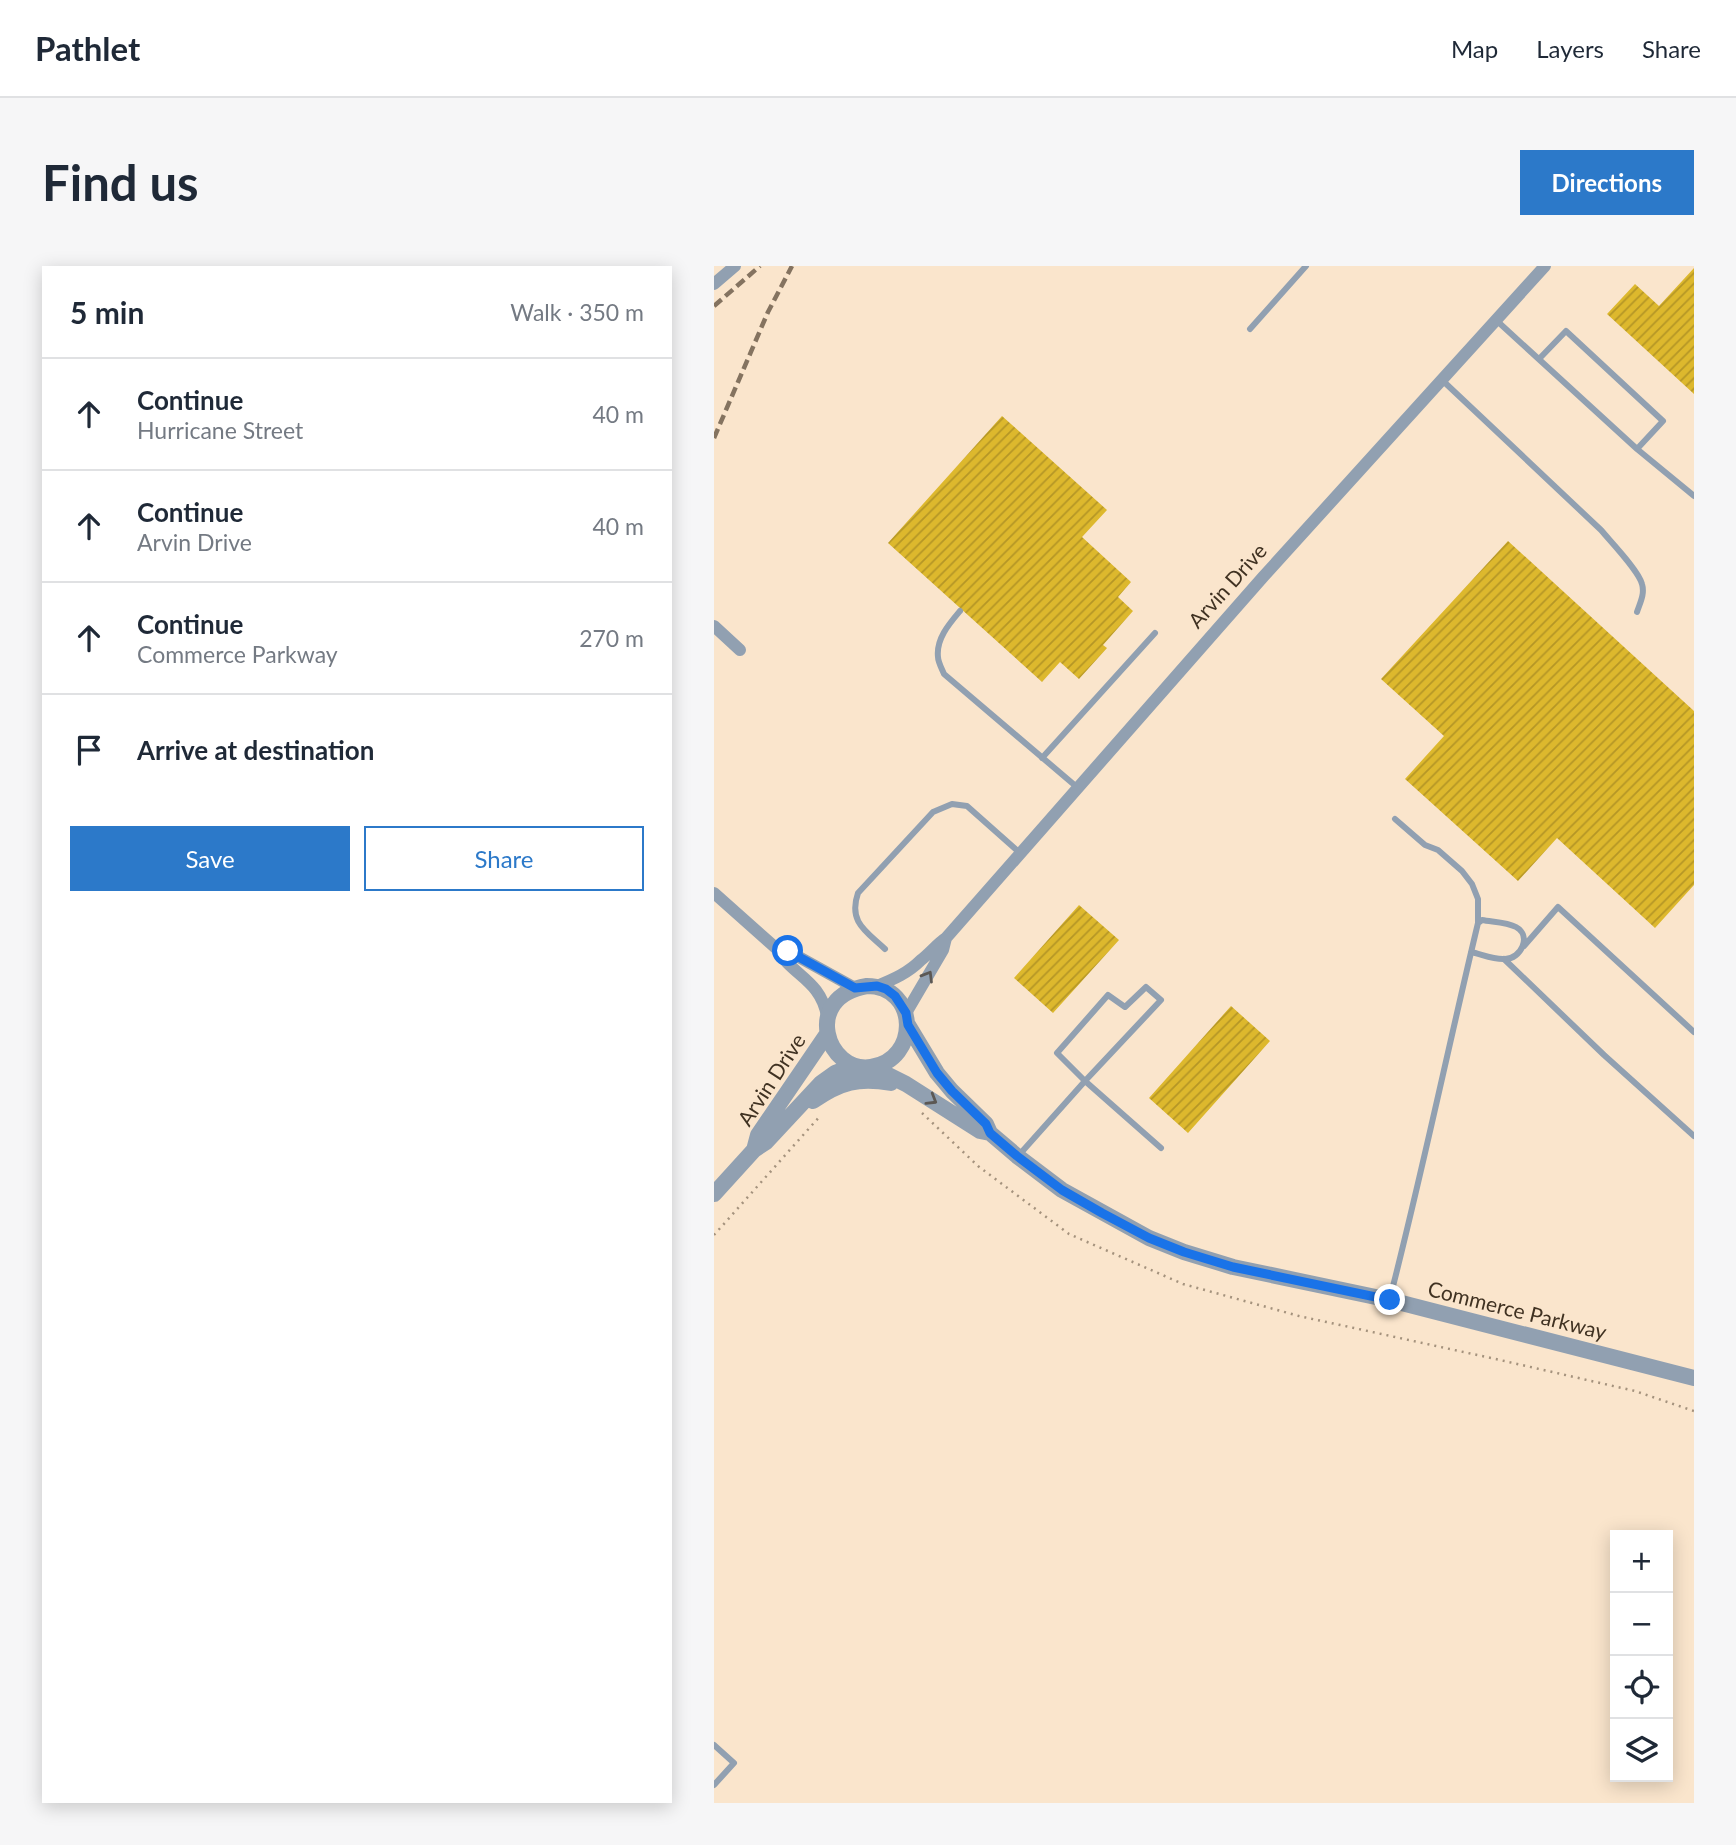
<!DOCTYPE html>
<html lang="en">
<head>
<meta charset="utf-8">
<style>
	:root { --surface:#fff; --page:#f6f6f7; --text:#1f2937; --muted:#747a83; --line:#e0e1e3; --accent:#2c79c9 }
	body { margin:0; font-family:Lato,sans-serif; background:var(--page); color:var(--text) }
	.controls { position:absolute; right:21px; bottom:21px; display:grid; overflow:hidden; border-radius:0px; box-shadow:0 4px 18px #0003 }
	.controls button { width:63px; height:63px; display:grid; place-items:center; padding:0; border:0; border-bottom:2px solid var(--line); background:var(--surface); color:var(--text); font:35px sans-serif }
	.stop { position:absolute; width:21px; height:21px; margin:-16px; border:5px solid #1a73e8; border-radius:50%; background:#fff }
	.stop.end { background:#1a73e8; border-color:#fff; box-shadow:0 2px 7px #0008 }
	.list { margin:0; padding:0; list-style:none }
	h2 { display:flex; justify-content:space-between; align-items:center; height:91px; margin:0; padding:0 28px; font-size:30px }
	h2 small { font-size:23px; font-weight:400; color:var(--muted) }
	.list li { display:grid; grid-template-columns:46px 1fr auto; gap:21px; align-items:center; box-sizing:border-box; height:112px; padding:0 28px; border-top:2px solid var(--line) }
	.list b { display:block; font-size:26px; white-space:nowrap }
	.list p { margin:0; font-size:23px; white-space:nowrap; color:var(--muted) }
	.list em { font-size:23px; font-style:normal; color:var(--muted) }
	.actions { display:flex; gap:14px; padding:21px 28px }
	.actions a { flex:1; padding:16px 0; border:2px solid var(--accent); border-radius:0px; text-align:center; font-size:24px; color:var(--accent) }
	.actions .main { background:var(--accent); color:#fff }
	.icon { flex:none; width:38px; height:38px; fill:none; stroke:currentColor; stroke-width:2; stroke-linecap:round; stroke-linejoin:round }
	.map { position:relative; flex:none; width:980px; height:1537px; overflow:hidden; border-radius:0px }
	header { display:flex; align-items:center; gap:42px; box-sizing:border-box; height:98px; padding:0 35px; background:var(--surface); border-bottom:2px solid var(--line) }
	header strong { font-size:33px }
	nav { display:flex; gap:38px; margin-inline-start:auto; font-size:24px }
	.intro { display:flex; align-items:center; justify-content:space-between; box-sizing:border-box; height:168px; padding:0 42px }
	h1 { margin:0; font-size:49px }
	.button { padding:18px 32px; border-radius:0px; background:var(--accent); color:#fff; font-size:24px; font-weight:700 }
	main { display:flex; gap:42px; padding:0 42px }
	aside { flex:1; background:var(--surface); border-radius:0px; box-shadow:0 4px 18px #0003 }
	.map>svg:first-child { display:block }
</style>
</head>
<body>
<header>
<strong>Pathlet</strong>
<nav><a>Map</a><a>Layers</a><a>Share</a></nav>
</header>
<div class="intro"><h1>Find us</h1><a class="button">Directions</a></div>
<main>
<aside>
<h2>5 min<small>Walk · 350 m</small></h2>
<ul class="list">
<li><svg class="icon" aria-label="ahead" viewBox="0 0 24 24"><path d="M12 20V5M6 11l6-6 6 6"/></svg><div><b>Continue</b><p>Hurricane Street</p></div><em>40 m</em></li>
<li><svg class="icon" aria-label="ahead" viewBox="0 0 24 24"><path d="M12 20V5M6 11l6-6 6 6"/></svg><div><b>Continue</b><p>Arvin Drive</p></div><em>40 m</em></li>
<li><svg class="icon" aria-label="ahead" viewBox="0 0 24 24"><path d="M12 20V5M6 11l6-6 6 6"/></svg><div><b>Continue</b><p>Commerce Parkway</p></div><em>270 m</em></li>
<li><svg class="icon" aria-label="arrive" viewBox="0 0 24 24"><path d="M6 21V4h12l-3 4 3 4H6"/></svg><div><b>Arrive at destination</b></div></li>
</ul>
<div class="actions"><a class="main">Save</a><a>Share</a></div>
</aside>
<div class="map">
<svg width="980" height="1537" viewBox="0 0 980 1537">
	<defs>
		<pattern id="building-hatch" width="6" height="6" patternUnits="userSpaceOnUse" patternTransform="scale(1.75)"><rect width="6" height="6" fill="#ddb82d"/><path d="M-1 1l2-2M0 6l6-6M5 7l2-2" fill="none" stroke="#b59626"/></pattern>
	</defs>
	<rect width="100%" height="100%" fill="#fae5cc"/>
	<!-- building -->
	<path fill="url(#building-hatch)" d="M980,2v126l-87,-80 28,-30 24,22z
		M288,150l105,94 -25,27 49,45 -13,15 15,14 -30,34 4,3 -28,31 -19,-17 -18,20 -154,-139z
		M794,275l186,170v174l-39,43 -98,-90 -39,43 -113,-102 39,-43 -63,-57z
		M365,639l40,35 -66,73 -39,-35z
		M517,740l39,35 -82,92 -39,-35z"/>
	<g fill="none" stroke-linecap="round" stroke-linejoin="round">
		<!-- path -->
		<path stroke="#a4927d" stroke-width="2.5" stroke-dasharray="2 5" stroke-linecap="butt" d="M208,847l56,53 91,68 114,50 116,32 201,44 135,31 59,20
			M0,969l107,-120"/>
		<!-- service -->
		<path stroke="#91a0b1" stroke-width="6" d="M782,54l141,129 57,47
			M536,63l56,-63
			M825,93l27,-28 97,90 -26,28
			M728,114l159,150c10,12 38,41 41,54 3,10 -2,19 -5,28
			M246,345c-11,13 -24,28 -22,46 0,5 4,12 6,17l134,114
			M328,492l113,-125
			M681,553l30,26 13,5 24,21 10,13 6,15v24
			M810,680l34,-39 136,125
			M171,683c-19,-18 -37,-27 -27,-56l75,-81 19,-8 15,2 53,47
			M790,693l100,96 90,81
			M305,889l66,-74 76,-81 -15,-13 -21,20 -17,-12 -51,58 28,28 76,67
			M676,1032c32,-124 58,-250 88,-375l4,-3c11,2 25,2 34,7 16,9 5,32 -11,32 -11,1 -24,-5 -34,-7
			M0,1479l20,18 -20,22"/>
		<!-- minor -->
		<path stroke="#91a0b1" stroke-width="12" d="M0,18l21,-18
			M0,360l26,24
			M0,627l63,56c15,27 43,30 50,67
			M63,683l11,2 67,37
			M163,720c17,-7 31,-13 44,-26 9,-7 16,-16 25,-22l317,-361 282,-311
			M192,747l37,-63 3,-12"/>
		<!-- tertiary -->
		<path stroke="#91a0b1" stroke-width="16" d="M153,720c52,0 53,74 4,81 -44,7 -70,-70 -4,-81z
			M194,759l29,48 15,18 34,33 4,9 27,23 45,34 87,48 35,14 49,15 157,33 304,78
			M158,801l34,17 74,47 10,2
			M99,835c27,-19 46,-24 78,-18
			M40,884l4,-15 69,-101
			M0,928l40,-44 12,-8 55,-59 14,-10 18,-7"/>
		<!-- rail -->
		<path stroke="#847360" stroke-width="4.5" stroke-dasharray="10 5" stroke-linecap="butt" d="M0,40l46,-40
			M0,172l54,-126 24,-46"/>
	</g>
	<!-- one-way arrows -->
	<defs><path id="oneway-chevron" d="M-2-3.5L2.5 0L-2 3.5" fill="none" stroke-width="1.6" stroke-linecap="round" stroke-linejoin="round" transform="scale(1.75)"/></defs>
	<g stroke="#5c5854">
		<use href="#oneway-chevron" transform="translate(214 710) rotate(-59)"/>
		<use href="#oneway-chevron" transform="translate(218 834) rotate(31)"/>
	</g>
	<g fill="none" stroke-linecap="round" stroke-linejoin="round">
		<!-- route -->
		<path stroke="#1a73e8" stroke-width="9" d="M74,685l67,37 22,-2 9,3 9,7 11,17 2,12 29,48 15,18 34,33 4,9 27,23 45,34 40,23 47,25 35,14 49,15 157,33"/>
	</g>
	<g text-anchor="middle" stroke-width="5" stroke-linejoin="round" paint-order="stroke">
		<!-- street labels -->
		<g font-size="21" fill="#403222" stroke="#fae5cc">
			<text transform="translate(514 320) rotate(-48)" y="7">Arvin Drive</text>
			<text transform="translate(58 814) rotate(-57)" y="7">Arvin Drive</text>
			<text transform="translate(803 1045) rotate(14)" y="7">Commerce Parkway</text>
		</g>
	</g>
</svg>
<div class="controls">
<button>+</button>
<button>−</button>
<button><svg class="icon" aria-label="locate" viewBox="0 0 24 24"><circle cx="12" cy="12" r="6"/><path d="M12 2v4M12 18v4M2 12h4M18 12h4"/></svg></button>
<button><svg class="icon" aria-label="layers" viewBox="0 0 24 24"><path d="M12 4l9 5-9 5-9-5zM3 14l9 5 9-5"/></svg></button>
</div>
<div class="stop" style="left:74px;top:685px"></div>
<div class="stop end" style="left:676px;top:1034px"></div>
</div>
</main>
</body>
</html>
